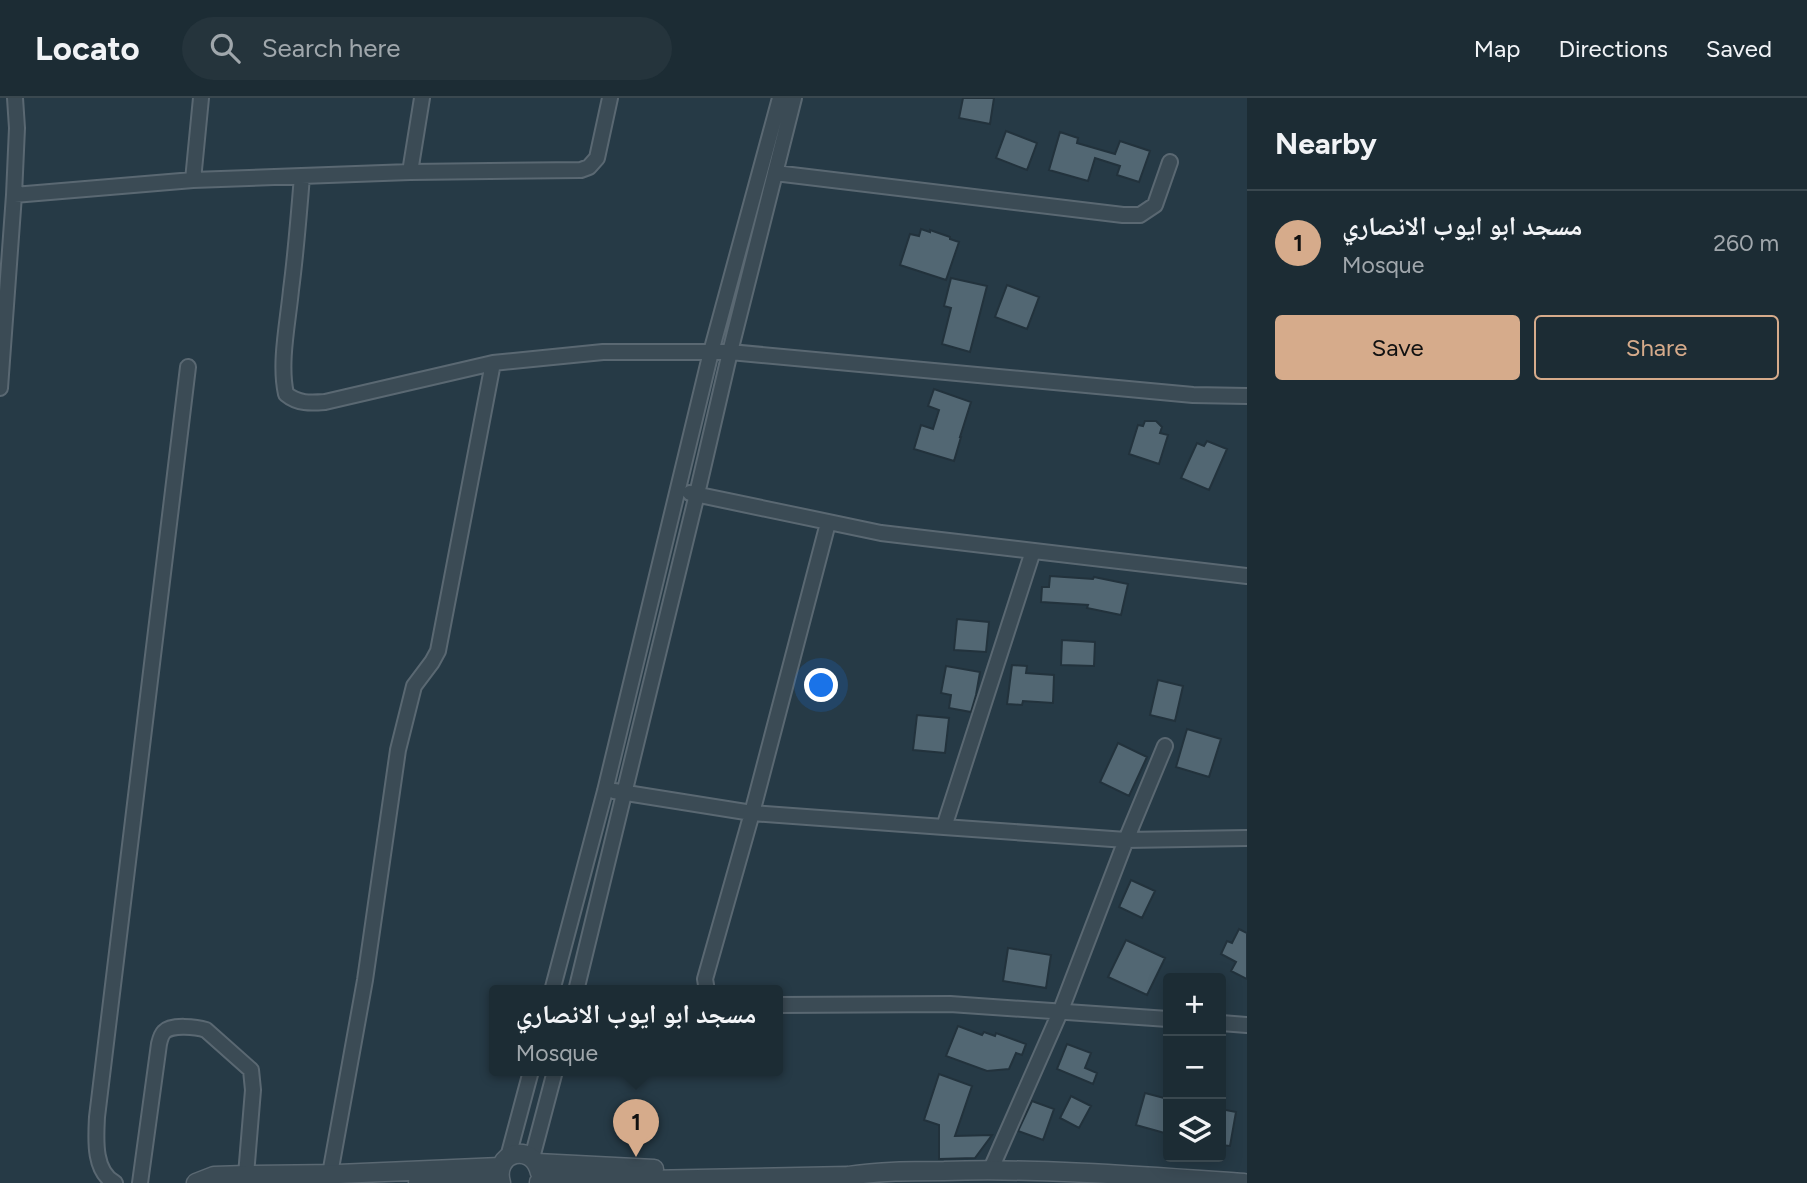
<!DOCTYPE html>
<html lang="en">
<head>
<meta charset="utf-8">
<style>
	:root { --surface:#1c2c34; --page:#25343c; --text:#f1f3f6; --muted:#a0a7ac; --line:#3a484f; --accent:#d6ab8b }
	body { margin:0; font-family:Figtree,"Noto Naskh Arabic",sans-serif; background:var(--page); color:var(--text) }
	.controls { position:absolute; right:21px; bottom:21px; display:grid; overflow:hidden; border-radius:7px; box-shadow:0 4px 18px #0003 }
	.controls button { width:63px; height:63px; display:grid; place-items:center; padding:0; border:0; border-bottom:2px solid var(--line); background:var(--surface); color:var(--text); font:35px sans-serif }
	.you { position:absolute; left:822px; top:588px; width:24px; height:24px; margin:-18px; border:5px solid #fff; border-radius:50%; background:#1a73e8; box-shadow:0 0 0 10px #1a73e833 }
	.badge { display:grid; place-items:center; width:46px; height:46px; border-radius:50%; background:var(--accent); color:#111; font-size:23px; font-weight:700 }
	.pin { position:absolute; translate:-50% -58px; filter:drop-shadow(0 2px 4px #0008) }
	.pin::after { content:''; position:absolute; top:37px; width:24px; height:21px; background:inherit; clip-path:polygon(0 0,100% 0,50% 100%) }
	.popup { position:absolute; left:489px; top:887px; width:294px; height:91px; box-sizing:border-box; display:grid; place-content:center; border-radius:7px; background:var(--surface); filter:drop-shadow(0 2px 5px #0005); font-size:23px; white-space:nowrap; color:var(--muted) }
	.popup b { font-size:26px; color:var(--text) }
	.popup::after { content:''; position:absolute; left:50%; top:100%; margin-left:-14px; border:14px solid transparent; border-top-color:var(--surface) }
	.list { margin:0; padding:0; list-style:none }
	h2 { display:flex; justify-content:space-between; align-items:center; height:91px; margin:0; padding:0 28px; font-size:30px }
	h2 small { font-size:23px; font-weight:400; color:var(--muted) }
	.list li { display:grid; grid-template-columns:46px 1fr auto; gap:21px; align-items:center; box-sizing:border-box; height:105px; padding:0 28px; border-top:2px solid var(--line) }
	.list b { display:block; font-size:26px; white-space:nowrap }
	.list p { margin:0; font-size:23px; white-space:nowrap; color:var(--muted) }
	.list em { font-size:23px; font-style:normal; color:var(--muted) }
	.actions { display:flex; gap:14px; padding:21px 28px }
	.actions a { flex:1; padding:16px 0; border:2px solid var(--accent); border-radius:7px; text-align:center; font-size:24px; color:var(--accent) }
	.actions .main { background:var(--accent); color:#111 }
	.icon { flex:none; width:38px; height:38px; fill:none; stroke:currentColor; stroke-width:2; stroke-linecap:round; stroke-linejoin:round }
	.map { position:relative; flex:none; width:1247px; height:1085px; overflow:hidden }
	header { display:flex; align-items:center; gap:42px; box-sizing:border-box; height:98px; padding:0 35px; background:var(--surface); border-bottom:2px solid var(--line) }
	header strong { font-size:33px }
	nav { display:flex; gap:38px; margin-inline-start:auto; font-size:24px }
	.search { width:490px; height:63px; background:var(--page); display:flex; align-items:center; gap:18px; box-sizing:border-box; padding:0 24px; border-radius:38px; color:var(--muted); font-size:26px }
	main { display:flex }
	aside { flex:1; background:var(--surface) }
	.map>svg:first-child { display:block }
</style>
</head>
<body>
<header>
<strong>Locato</strong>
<div class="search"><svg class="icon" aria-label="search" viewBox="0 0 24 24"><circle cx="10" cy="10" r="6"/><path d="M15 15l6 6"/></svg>Search here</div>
<nav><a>Map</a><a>Directions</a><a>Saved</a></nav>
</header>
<main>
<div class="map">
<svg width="1247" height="1085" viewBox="0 0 1247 1085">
	<rect width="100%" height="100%" fill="#263a46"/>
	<!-- building -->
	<path fill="#526773" stroke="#22323c" stroke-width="2" d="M963,0h31l-4,26 -31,-6z
		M1006,33l31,12 -10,27 -31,-12z
		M1060,34l18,6 -1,5 38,11 5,-13 30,10 -11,31 -22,-7 3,-9 -25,-8 -7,23 -39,-11z
		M921,131l9,3v-2l20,7v2l9,3 -13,38 -46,-15 10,-31 9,2z
		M951,180l36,8 -17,66 -28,-8 9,-36 -7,-2z
		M1007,187l32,12 -12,32 -32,-12z
		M934,291l37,13 -11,35h1l-7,24 -40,-12 7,-24 12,4 6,-19 -11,-4z
		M1145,323h11l6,6 -2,6 8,2 -9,29 -30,-10 9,-29 5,1z
		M1207,343l20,8 -18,41 -28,-12 16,-35 7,3z
		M1050,478l43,3 1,-2 34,7 -7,31 -34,-7 1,-3 -47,-3 1,-15h7z
		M957,521l32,3 -3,30 -32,-2z
		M1062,542l33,2 -1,24 -33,-1z
		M1012,567l15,1 -1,7 28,2 -1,28 -30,-2 -1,4 -15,-1z
		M946,568l34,6 -4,23 -5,17 -22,-4 2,-13 -10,-2z
		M1158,582l25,6 -8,35 -25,-6z
		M917,617l32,3 -4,35 -32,-3z
		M1187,631l34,10 -12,38 -33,-10z
		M1118,645l29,14 -18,39 -29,-14z
		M1131,782l24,11 -13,27 -23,-11z
		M1239,831l8,4v46l-16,-8 5,-9 -15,-8 6,-13 5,2z
		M1126,842l39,18 -18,37 -39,-18z
		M1008,850l43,7 -5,33 -43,-7z
		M958,928l24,9 2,-3 11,4 1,-3 30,11 -4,11 -6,-2 -7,16 -22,2 -41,-15z
		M1067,946l24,9 -6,15 12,5 -4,11 -36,-15z
		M939,976l33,12 -17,50 37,-1 -17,23 -36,1v-34l-15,-5z
		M1145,995l23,6v35l-32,-9z
		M1071,998l20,10 -12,22 -19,-10z
		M1032,1003l22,8 -11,31 -25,-9z
		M1221,1011l15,3 -6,34 -9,-1z"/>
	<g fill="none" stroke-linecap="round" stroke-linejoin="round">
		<!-- minor casing -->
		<g stroke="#5a6872" stroke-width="18">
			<path id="minor" d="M410,74l12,-74
				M775,75l348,42h17l15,-10 15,-43
				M302,78c-3,38 -6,76 -11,114 -3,32 -12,73 -5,104 12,10 25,9 39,8l168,-39 110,-11h127l463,43 54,1
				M193,82l8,-82
				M14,97l179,-15 217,-8 171,-2 8,-3 8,-9 13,-60
				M0,290l14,-193 3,-67 -2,-30
				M690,395l191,40 366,43
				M614,693l138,22 192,14 182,13 121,-2
				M944,729l89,-276
				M552,893l53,-200 106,-439 69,-254
				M576,893l121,-497 33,-142 64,-254
				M707,893l-2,-12 47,-166 76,-290
				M778,907l172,-1 218,15
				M1221,925l26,2
				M508,1059l23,-86
				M532,1060l23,-87
				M991,1071l70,-159 65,-170 39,-94
				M330,1076l35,-194 33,-230 16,-64 18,-24 6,-11 55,-288
				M115,1085c-22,-12 -19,-45 -18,-66l91,-750
				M140,1085l19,-139c1,-4 2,-9 5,-12 7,-8 33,-5 42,-2l45,40 2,20 -7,85"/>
		</g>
		<!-- tertiary casing -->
		<g stroke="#5a6872" stroke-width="21">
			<path id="tertiary" d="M537,1065l117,6
				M539,1084l309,-6c31,-5 63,-5 96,-5 100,-3 200,5 300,12
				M196,1085l18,-7 32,-1 92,-1 162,-7
				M418,1085l57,-1 25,-2
				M501,1085c-9,-31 32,-42 39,-10"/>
		</g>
		<!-- minor -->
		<use href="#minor" stroke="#3b4b55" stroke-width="14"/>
		<!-- tertiary -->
		<use href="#tertiary" stroke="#3b4b55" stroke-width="18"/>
	</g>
</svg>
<div class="controls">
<button>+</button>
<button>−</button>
<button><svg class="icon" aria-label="layers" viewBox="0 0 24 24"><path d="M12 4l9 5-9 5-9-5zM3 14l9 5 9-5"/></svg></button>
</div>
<div class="you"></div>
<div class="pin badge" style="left:636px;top:1059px">1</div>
<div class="popup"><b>مسجد ابو ايوب الانصاري</b>Mosque</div>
</div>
<aside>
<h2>Nearby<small></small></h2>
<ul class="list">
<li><span class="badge">1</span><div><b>مسجد ابو ايوب الانصاري</b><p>Mosque</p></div><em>260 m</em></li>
</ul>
<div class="actions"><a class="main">Save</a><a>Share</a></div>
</aside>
</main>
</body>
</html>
